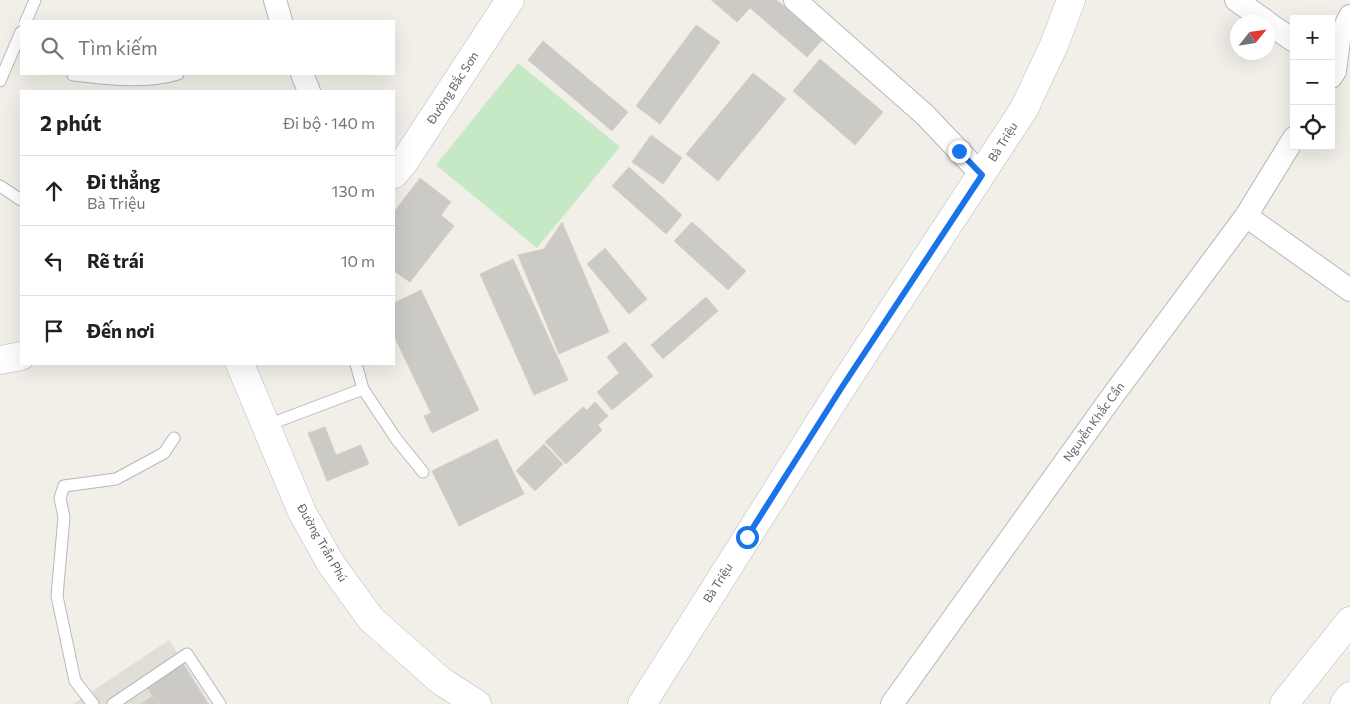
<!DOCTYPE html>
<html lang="vi">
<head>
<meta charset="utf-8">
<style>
	:root { --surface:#fff; --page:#f2f2f2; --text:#202124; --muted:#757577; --line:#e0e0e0 }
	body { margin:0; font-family:Commissioner,sans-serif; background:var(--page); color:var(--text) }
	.controls { position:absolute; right:15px; top:15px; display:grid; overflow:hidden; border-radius:0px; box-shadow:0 5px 20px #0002 }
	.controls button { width:45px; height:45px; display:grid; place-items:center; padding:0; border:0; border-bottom:1px solid var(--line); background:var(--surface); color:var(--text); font:25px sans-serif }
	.compass { position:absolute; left:1230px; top:15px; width:45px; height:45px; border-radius:50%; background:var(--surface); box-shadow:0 5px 20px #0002; rotate:60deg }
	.stop { position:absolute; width:15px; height:15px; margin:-11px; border:4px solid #1a73e8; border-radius:50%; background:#fff }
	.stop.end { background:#1a73e8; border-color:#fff; box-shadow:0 1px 5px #0008 }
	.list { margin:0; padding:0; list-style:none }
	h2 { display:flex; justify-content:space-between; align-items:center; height:65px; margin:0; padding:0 20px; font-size:21px }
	h2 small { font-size:16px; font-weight:400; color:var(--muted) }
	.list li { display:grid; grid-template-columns:32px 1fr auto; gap:15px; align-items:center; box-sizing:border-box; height:70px; padding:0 20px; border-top:1px solid var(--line) }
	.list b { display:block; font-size:19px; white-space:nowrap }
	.list p { margin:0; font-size:16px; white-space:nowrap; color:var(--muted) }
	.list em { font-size:16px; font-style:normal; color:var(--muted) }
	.icon { flex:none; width:28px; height:28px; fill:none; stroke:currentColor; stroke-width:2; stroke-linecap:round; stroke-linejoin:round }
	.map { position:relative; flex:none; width:1350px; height:704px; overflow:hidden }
	.search { position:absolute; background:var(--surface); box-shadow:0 5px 20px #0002; left:20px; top:20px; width:375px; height:55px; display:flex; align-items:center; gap:12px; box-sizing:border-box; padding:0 18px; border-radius:0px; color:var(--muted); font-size:19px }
	.panel { position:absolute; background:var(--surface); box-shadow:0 5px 20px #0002; left:20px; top:90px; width:375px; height:275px; border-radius:0px }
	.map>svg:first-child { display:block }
</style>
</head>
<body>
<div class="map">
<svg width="1350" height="704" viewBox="0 0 1350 704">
	<rect width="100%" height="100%" fill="#f1efe8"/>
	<!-- education -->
	<path fill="#e1ded6" d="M169,640l41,64h-137z"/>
	<!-- green -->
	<path fill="#c5e8c5" d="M518,63l102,84 -83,101 -101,-83z"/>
	<!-- building -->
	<path fill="#cccac5" stroke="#d6d1c6" d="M711,0h66l46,39 -16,18 -57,-49 -13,14z
		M696,25l24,17 -60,82 -24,-18z
		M543,41l85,71 -16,19 -84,-71z
		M820,59l63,53 -28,33 -62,-54z
		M753,73l33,26 -68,82 -32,-27z
		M651,135l31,23 -19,26 -31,-22z
		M629,167l53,48 -16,19 -54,-48z
		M420,178l31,24 -10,13 13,11 -44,56 -16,-11v-59z
		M562,222l47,110 -50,22 -41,-99 26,-6z
		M692,222l54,49 -18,19 -54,-49z
		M605,248l42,51 -18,15 -42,-50z
		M513,259l55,121 -34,15 -54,-121z
		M421,290l58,120 -47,23 -8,-17 7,-3 -37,-77v-33z
		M706,297l12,14 -55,48 -12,-14z
		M625,342l28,34 -41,34 -15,-18 22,-19 -12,-16z
		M595,402l13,14 -10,9 4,5 -36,34 -21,-22 38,-35 4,3z
		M325,427l11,28 25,-10 8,19 -42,17 -19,-48z
		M497,439l27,55 -65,32 -27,-55z
		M544,444l19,20 -28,27 -19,-20z
		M181,660l27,44h-50l-14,-21z
		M153,696l5,8h-17z"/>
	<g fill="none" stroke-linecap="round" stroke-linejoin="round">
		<!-- lane casing -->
		<g stroke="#b5b8bc" stroke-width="13">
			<path id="lane" d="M26,21l9,-21
				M73,75c33,4 73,9 105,-1
				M0,81l21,-49
				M0,186l21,14
				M363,389l34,51 26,32
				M265,426l98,-37 -7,-25
				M93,704l-18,-23 -18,-85 7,-79 -4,-19 4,-12 52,-7 48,-26 10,-15
				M113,704l74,-50 33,50"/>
		</g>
		<!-- street casing -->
		<g stroke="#b5b8bc" stroke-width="24">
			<path id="street" d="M275,0l6,21
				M795,0l130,115 57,60
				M1236,0l31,22
				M1268,23l26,18
				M302,74l7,17
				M1331,77l4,-6 4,-31 11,-24
				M1246,216l104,74
				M892,704l219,-306 135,-182 48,-78"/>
		</g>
		<!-- secondary casing -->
		<g stroke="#b6babf" stroke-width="29">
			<path id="secondary" d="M394,174l10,-12 106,-162
				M0,360l21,-4
				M240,364l62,148 29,52 40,55 70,62 36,23
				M642,704l200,-317 182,-278 30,-64 17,-45
				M1284,704l66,-83
				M1344,704l6,-8"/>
		</g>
		<!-- lane -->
		<use href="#lane" stroke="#fff" stroke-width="11"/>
		<!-- street -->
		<use href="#street" stroke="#fff" stroke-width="22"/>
		<!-- secondary -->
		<use href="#secondary" stroke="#fff" stroke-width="28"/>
	</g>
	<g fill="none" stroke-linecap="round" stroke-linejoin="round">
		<!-- route -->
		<path stroke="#1a73e8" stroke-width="6" d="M747,537l95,-150 140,-212 -23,-24"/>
	</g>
	<g text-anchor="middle" stroke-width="4" stroke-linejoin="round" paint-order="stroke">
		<!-- street labels -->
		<g font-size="12" fill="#5f6368" stroke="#fff">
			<text transform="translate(453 88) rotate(-57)" y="4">Đường Bắc Sơn</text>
			<text transform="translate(1003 142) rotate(-58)" y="4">Bà Triệu</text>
			<text transform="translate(1094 422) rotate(-54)" y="4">Nguyễn Khắc Cần</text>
			<text transform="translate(322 543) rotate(60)" y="4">Đường Trần Phú</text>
			<text transform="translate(718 583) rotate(-58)" y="4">Bà Triệu</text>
		</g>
	</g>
</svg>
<div class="controls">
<button>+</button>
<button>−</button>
<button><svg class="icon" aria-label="locate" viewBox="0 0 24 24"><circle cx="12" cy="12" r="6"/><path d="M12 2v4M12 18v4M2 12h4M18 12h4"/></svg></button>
</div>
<svg class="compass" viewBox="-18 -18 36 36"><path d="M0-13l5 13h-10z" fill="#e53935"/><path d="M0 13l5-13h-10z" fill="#757577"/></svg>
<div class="stop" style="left:747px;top:537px"></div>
<div class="stop end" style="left:959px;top:151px"></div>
<div class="search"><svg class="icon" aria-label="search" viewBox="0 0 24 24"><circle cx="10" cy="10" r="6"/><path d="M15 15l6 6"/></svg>Tìm kiếm</div>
<section class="panel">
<h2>2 phút<small>Đi bộ · 140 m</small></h2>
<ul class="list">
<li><svg class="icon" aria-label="ahead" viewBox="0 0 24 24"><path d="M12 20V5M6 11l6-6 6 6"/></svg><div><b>Đi thẳng</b><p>Bà Triệu</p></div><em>130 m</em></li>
<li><svg class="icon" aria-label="left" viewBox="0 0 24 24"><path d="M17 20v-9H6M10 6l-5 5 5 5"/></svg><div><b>Rẽ trái</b></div><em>10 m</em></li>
<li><svg class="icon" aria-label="arrive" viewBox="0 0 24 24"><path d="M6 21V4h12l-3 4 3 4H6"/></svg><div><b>Đến nơi</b></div></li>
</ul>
</section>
</div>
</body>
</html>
